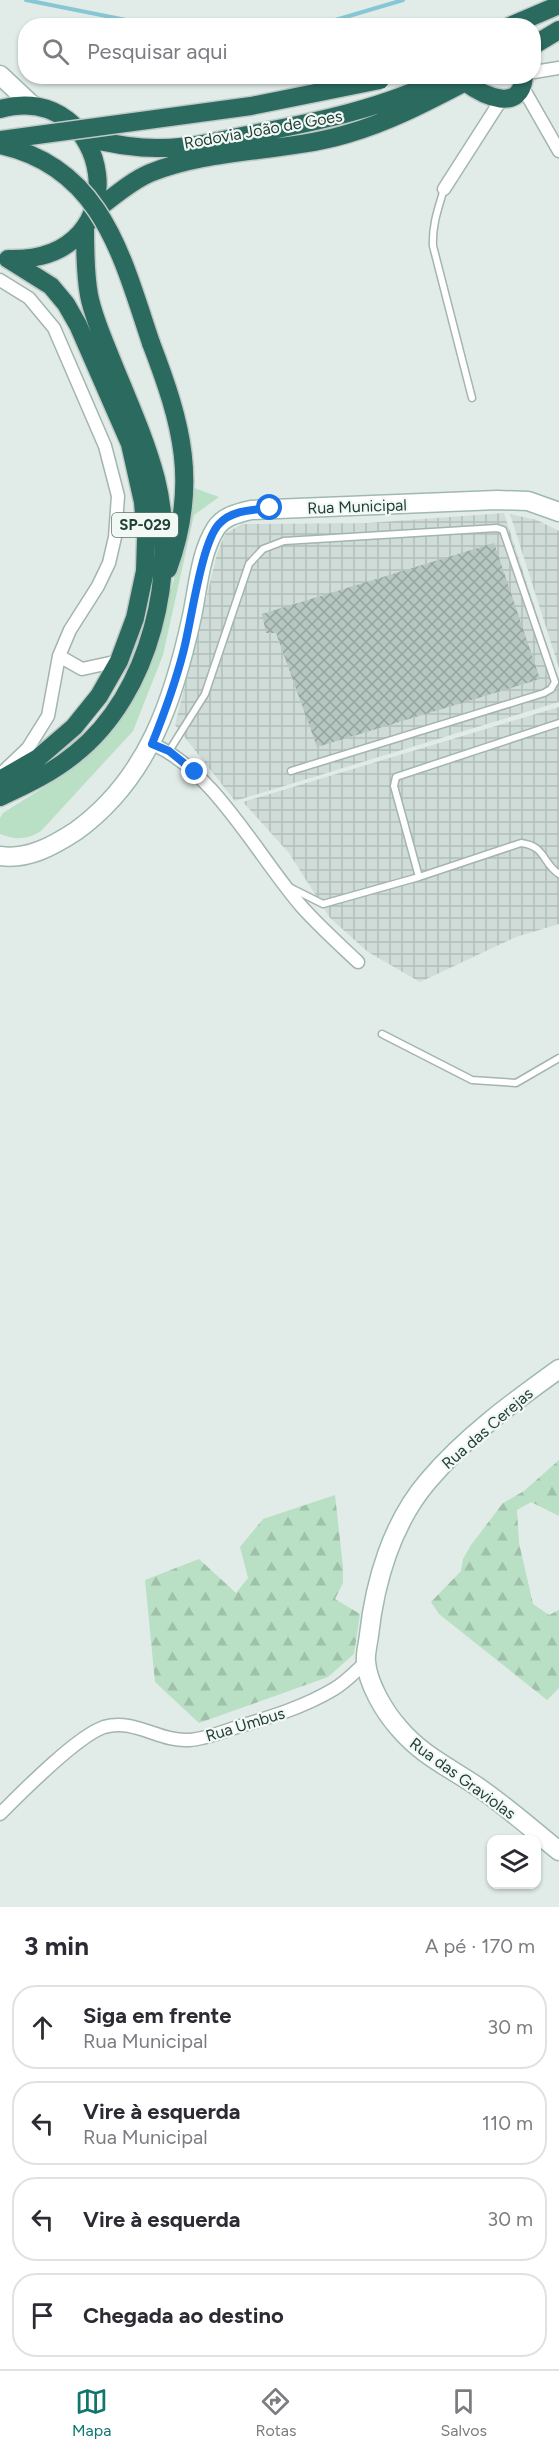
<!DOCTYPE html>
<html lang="pt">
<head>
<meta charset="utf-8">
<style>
	:root { --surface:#fff; --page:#f2f2f3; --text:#2b2b33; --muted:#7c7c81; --line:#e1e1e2; --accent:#0f766e }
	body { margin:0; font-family:Figtree,sans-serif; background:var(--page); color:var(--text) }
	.controls { position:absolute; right:18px; bottom:18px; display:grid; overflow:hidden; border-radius:12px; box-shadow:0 2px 4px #0004 }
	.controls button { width:54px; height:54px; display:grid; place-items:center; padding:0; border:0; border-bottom:2px solid var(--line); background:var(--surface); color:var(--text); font:30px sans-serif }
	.stop { position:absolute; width:18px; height:18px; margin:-14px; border:4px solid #1a73e8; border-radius:50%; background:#fff }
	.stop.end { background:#1a73e8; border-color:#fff; box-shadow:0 2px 6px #0008 }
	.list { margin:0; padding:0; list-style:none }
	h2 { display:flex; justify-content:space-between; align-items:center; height:78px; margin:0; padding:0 24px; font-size:26px }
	h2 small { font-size:20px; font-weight:400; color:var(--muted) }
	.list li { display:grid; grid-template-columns:39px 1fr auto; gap:18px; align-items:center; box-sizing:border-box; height:84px; margin:0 12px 12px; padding:0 12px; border:2px solid var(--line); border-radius:24px }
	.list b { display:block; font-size:22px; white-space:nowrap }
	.list p { margin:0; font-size:20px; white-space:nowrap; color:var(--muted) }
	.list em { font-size:20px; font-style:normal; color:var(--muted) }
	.icon { flex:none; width:33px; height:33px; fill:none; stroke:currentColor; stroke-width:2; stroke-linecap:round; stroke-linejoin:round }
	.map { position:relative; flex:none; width:559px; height:1907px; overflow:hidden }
	.search { position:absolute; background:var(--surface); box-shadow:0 2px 4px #0004; left:18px; right:18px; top:18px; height:66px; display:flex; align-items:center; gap:15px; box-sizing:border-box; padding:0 21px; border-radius:24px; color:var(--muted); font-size:22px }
	.sheet { height:462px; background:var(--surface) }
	nav { display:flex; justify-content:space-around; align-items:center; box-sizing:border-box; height:84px; border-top:2px solid var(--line); background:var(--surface); font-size:16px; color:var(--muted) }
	nav a { display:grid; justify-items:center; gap:3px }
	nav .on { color:var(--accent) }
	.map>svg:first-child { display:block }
</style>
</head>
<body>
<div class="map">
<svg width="559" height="1907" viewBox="0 0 559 1907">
	<defs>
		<pattern id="industrial-grid" width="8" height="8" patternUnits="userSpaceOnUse" patternTransform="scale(1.5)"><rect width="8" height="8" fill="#cfdcd7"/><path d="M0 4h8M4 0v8" fill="none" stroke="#b1beb9"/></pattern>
		<pattern id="forest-firs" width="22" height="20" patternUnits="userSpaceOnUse" patternTransform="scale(1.5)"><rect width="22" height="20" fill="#b9dfc4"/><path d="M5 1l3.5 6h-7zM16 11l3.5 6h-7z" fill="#9fc0a9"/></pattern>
		<pattern id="building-cross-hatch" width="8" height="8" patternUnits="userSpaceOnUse" patternTransform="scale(1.5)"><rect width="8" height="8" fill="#b6c7c1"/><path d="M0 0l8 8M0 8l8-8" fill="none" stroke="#94a39e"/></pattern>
	</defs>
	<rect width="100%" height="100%" fill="#e1ece8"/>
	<!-- industrial -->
	<path fill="url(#industrial-grid)" d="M504,513l55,169v20l-324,99 -60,-76 42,-171 8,-20 17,-10 126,-1z
		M510,514l27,6 22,11v137z
		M559,707v217l-43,13 -96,45 -52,-30 -38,-34 -41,-65 -46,-51z"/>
	<!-- grass -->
	<path fill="#b9dfc4" d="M194,488l25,9 -25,18 -31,140 -30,76 -92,100c-14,9 -26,9 -41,3v-16l3,-5 65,-41 52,-52 33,-66 23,-82z"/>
	<!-- forest -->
	<path fill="url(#forest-firs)" d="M559,1460v56l-28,-14 -14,8 2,33 14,61 16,11 10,-5v78l-12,12 -108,-86 -8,-12 30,-31 2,-12 8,-14 32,-42 21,-12z
		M335,1495l8,72v16l-8,16 25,15 -6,40 -26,23 -129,46 -44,-41 -10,-102 54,-21 37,34 12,-15 -8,-31 23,-28z"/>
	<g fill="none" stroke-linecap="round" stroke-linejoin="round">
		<!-- stream -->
		<path stroke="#87c7d4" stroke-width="4" d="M26,0l130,26
			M315,26l88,-26"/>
	</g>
	<!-- building -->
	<path fill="url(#building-cross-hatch)" d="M494,543l46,136 -223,68 -41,-114h-10l-4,-19z"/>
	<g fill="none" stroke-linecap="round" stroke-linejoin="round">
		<!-- lane casing -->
		<g stroke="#a4b4af" stroke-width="9">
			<path id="lane" d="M444,189c-6,20 -12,36 -11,57l39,152
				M169,751l36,-57 44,-130 14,-15 21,-8 213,-13 6,2 52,152 -4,7 -7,4 -253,78
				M419,877l102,-34c25,3 21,20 38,31
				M289,887l34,17 96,-27 -25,-91 2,-9 163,-54
				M382,1034l90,46 44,3 43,-25"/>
		</g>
		<!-- street casing -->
		<g stroke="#a4b4af" stroke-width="15">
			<path id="street" d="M534,72l25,-4
				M523,88l36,63
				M444,189l57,-89
				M0,280l29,18 25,30 51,118 13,50 -3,41 -6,26 -11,23 -28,44 -11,26 -11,60 -20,32 -24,23
				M59,656l23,13 37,-8
				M152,744c61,25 107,114 150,163 18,20 37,37 56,55
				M0,1814c22,-22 77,-78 104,-87 30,-9 56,15 85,13 16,-1 33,-8 48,-13 34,-10 67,-20 97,-38 12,-7 22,-18 32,-27"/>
		</g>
		<!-- secondary casing -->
		<g stroke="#9fb9b0" stroke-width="21">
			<path id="secondary" d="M0,75l33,31
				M0,856c28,4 53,-10 76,-25 72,-52 98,-132 116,-215 6,-28 8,-63 24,-88 8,-12 22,-15 35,-18l246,-10 31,1 31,11
				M559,1369c-46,33 -94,68 -131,112 -36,42 -53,100 -59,154 -1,9 -4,19 -3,27 2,22 18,49 32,65 24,29 53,41 83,62 27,19 52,41 78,62"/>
		</g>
		<!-- highway casing -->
		<g stroke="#c1c9c7" stroke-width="21">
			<path id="highway" d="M510,26l49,-21
				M534,45l25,-15
				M465,82c19,14 56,32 59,-6
				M0,109c111,-31 145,154 8,150
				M85,138c25,5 50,11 77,10 28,0 57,-7 85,-13 69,-13 138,-27 201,-59
				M93,212c18,-13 36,-30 57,-39 62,-25 133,-20 197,-39 46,-13 87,-36 130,-58
				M151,343c31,81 48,141 17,226
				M0,780l38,-22 36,-31 25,-31 20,-35 16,-43 10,-47 1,-33 -3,-36 -13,-58 -52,-119 -12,-21 -15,-18 -43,-27
				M0,797c26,-12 52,-24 75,-43 76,-60 104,-183 81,-275 -11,-42 -30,-83 -46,-123 -8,-20 -17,-40 -21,-61 -4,-22 -4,-45 -4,-68"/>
		</g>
		<!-- lane -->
		<use href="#lane" stroke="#fff" stroke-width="6"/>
		<!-- street -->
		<use href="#street" stroke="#fff" stroke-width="12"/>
		<!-- secondary -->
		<use href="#secondary" stroke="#fff" stroke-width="18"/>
		<!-- highway -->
		<use href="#highway" stroke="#2b6b5f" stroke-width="18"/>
		<!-- highway-bridge casing -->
		<g stroke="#c1c9c7" stroke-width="21" stroke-linecap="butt">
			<path id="highway-bridge" d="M0,140l251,-34 129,-26
				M0,145c102,22 122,112 151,198"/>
		</g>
		<!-- highway-bridge -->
		<use href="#highway-bridge" stroke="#2b6b5f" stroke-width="18"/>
	</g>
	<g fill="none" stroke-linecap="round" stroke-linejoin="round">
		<!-- route -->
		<path stroke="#1a73e8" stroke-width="8" d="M195,772l-26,-21 -17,-7c12,-30 23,-60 31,-91 8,-29 18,-110 36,-129 13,-14 34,-14 51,-16"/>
	</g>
	<g text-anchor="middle" stroke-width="4.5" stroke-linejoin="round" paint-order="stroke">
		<!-- shield labels -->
		<rect fill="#f2f9f5" stroke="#607670" stroke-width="1.5" x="112" y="513" width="66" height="24" rx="4.5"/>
		<g font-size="15" font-weight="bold" fill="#213e37">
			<text x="145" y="530">SP-029</text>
		</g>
		<!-- street labels -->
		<g font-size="16" fill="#213e37" stroke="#f2f9f5">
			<text transform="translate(263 129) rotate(-10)" y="6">Rodovia João de Goes</text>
			<text transform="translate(357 506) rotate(-2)" y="6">Rua Municipal</text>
			<text transform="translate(487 1428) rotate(-41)" y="6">Rua das Cerejas</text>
			<text transform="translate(245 1724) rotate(-17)" y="6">Rua Umbus</text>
			<text transform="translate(463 1778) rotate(36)" y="6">Rua das Graviolas</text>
		</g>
	</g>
</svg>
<div class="controls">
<button><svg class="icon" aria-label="layers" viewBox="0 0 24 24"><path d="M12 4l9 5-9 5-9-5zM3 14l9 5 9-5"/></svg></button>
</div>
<div class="stop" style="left:270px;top:508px"></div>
<div class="stop end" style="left:195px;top:772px"></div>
<div class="search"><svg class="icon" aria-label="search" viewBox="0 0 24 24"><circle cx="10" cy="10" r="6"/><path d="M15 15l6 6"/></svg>Pesquisar aqui</div>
</div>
<section class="sheet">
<h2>3 min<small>A pé · 170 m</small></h2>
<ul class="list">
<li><svg class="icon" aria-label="ahead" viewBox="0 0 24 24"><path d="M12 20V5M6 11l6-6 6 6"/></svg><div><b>Siga em frente</b><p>Rua Municipal</p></div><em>30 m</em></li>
<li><svg class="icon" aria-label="left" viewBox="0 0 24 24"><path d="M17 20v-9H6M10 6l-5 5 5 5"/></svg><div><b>Vire à esquerda</b><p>Rua Municipal</p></div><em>110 m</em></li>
<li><svg class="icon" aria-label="left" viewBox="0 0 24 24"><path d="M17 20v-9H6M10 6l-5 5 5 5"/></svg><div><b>Vire à esquerda</b></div><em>30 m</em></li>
<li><svg class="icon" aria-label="arrive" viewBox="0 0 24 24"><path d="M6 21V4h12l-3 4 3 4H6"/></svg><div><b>Chegada ao destino</b></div></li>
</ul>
</section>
<nav>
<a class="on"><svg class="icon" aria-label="map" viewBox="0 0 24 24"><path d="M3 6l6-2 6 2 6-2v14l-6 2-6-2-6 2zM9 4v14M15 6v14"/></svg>Mapa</a>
<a><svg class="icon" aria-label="directions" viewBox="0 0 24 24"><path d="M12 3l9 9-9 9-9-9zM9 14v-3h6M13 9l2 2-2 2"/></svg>Rotas</a>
<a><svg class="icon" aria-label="saved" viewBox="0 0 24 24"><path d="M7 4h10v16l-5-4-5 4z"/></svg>Salvos</a>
</nav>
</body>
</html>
